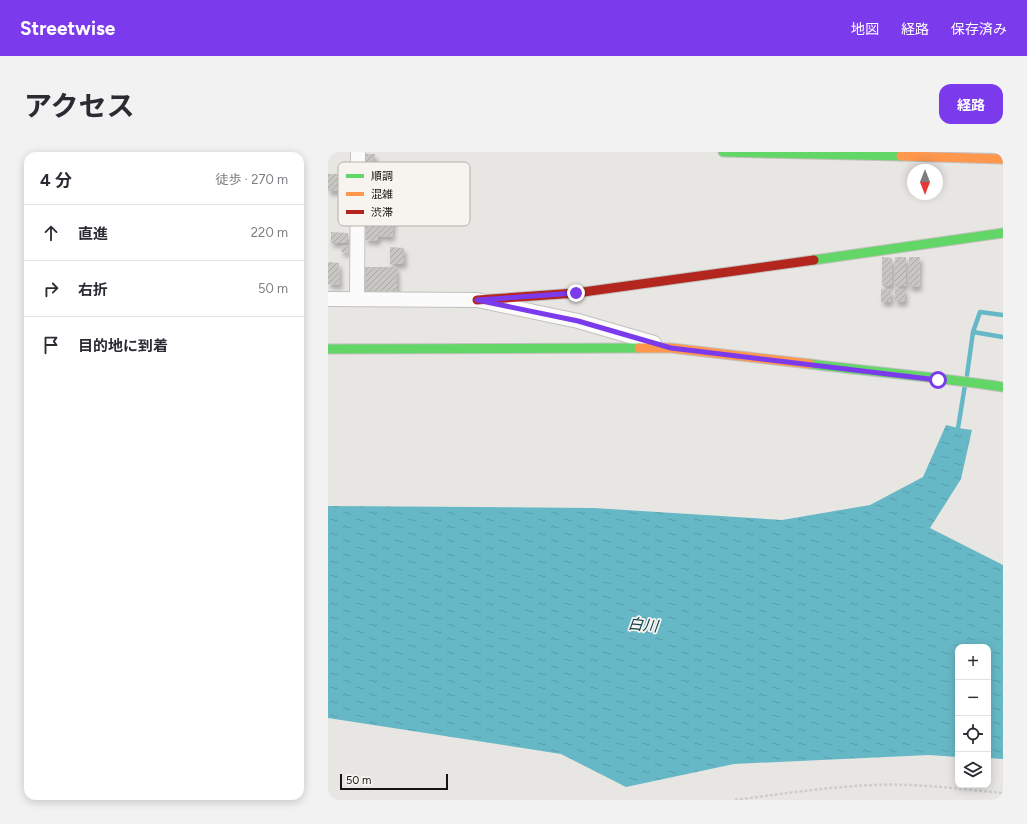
<!DOCTYPE html>
<html lang="ja">
<head>
<meta charset="utf-8">
<style>
	:root { --surface:#fff; --page:#f2f2f3; --text:#2b2b33; --muted:#7c7c81; --line:#e1e1e2; --accent:#7c3aed }
	body { margin:0; font-family:Figtree,"Noto Sans JP",sans-serif; background:var(--page); color:var(--text) }
	.controls { position:absolute; right:12px; bottom:12px; display:grid; overflow:hidden; border-radius:8px; box-shadow:0 2px 10px #0003 }
	.controls button { width:36px; height:36px; display:grid; place-items:center; padding:0; border:0; border-bottom:1px solid var(--line); background:var(--surface); color:var(--text); font:20px sans-serif }
	.compass { position:absolute; left:579px; top:12px; width:36px; height:36px; border-radius:50%; background:var(--surface); box-shadow:0 2px 10px #0003; rotate:180deg }
	.scale { position:absolute; left:12px; bottom:10px; width:108px; box-sizing:border-box; padding-left:4px; border:2px solid #151413; border-top:0; font-size:11px; line-height:14px; white-space:nowrap; color:#151413; -webkit-text-stroke:3px #f7f4ef; paint-order:stroke }
	.stop { position:absolute; width:12px; height:12px; margin:-9px; border:3px solid #7c3aed; border-radius:50%; background:#fff }
	.stop.end { background:#7c3aed; border-color:#fff; box-shadow:0 1px 4px #0008 }
	.list { margin:0; padding:0; list-style:none }
	h2 { display:flex; justify-content:space-between; align-items:center; height:52px; margin:0; padding:0 16px; font-size:17px }
	h2 small { font-size:13px; font-weight:400; color:var(--muted) }
	.list li { display:grid; grid-template-columns:26px 1fr auto; gap:12px; align-items:center; box-sizing:border-box; height:56px; padding:0 16px; border-top:1px solid var(--line) }
	.list b { display:block; font-size:15px; white-space:nowrap }
	.list em { font-size:13px; font-style:normal; color:var(--muted) }
	.icon { flex:none; width:22px; height:22px; fill:none; stroke:currentColor; stroke-width:2; stroke-linecap:round; stroke-linejoin:round }
	.map { position:relative; flex:none; width:675px; height:648px; overflow:hidden; border-radius:12px }
	header { display:flex; align-items:center; gap:24px; box-sizing:border-box; height:56px; padding:0 20px; background:var(--accent); color:#fff }
	header strong { font-size:19px }
	nav { display:flex; gap:22px; margin-inline-start:auto; font-size:14px }
	.intro { display:flex; align-items:center; justify-content:space-between; box-sizing:border-box; height:96px; padding:0 24px }
	h1 { margin:0; font-size:28px }
	.button { padding:10px 18px; border-radius:12px; background:var(--accent); color:#fff; font-size:14px; font-weight:700 }
	main { display:flex; gap:24px; padding:0 24px }
	aside { flex:1; background:var(--surface); border-radius:12px; box-shadow:0 2px 10px #0003 }
	.map>svg:first-child { display:block }
</style>
</head>
<body>
<header>
<strong>Streetwise</strong>
<nav><a>地図</a><a>経路</a><a>保存済み</a></nav>
</header>
<div class="intro"><h1>アクセス</h1><a class="button">経路</a></div>
<main>
<aside>
<h2>4 分<small>徒歩 · 270 m</small></h2>
<ul class="list">
<li><svg class="icon" aria-label="ahead" viewBox="0 0 24 24"><path d="M12 20V5M6 11l6-6 6 6"/></svg><div><b>直進</b></div><em>220 m</em></li>
<li><svg class="icon" aria-label="right" viewBox="0 0 24 24"><path d="M7 20v-9h11M14 6l5 5-5 5"/></svg><div><b>右折</b></div><em>50 m</em></li>
<li><svg class="icon" aria-label="arrive" viewBox="0 0 24 24"><path d="M6 21V4h12l-3 4 3 4H6"/></svg><div><b>目的地に到着</b></div></li>
</ul>
</aside>
<div class="map">
<svg width="675" height="648" viewBox="0 0 675 648">
	<defs>
		<pattern id="water-ripples" width="26" height="14" patternUnits="userSpaceOnUse"><rect width="26" height="14" fill="#66b8c6"/><path d="M2 4q2-2 4 0t4 0M15 11q2-2 4 0t4 0" fill="none" stroke="#589da9"/></pattern>
		<pattern id="building-hatch" width="6" height="6" patternUnits="userSpaceOnUse"><rect width="6" height="6" fill="#c7c6c3"/><path d="M-1 1l2-2M0 6l6-6M5 7l2-2" fill="none" stroke="#aaa9a7"/></pattern>
		<filter id="shadow"><feDropShadow dx="2.5" dy="4.5" stdDeviation="2" flood-color="#0004"/></filter>
	</defs>
	<rect width="100%" height="100%" fill="#e8e6e3"/>
	<!-- water -->
	<path fill="url(#water-ripples)" d="M618,273l12,3 14,2 -11,49 -31,49 73,37v194l-15,-1v-111h-30v110l-29,-2 -195,9 -108,23 -65,-33 -233,-36v-212l266,2 188,12 88,-15 53,-28z"/>
	<g fill="none" stroke-linecap="round" stroke-linejoin="round">
		<!-- stream -->
		<path stroke="#66b8c6" stroke-width="4.5" d="M645,180l7,-20 23,3
			M639,223l6,-43 30,5
			M630,276l7,-43"/>
	</g>
	<!-- building -->
	<path fill="url(#building-hatch)" filter="url(#shadow)" d="M32,2h15v15l-15,-1z
		M0,22h22v17h-22z
		M51,63h15l-2,22 -14,-1v5l-13,-1 1,-22h13z
		M3,80l17,1v10h-17z
		M14,93h6l-1,8 -6,-1z
		M62,95l14,1v16h-14z
		M554,105l10,1v28h-10z
		M567,105h11v29h-11z
		M581,105h11l-1,30h-10z
		M0,110l11,1 1,22 -12,-1z
		M33,115h36v25l-36,-1z
		M553,137l10,1v12h-10z
		M567,137h10v13h-10z"/>
	<g fill="none" stroke-linecap="round" stroke-linejoin="round">
		<!-- street casing -->
		<g stroke="#c2c0be" stroke-width="16">
			<path id="street" d="M29,146l1,-146
				M0,147l149,1 101,21 76,22"/>
		</g>
		<!-- fast casing -->
		<g stroke="#c2c0be" stroke-width="11">
			<path id="fast" d="M395,0l178,4
				M486,108l189,-27
				M0,197l311,-1
				M482,212c64,8 129,13 193,23"/>
		</g>
		<!-- slow casing -->
		<g stroke="#c2c0be" stroke-width="11">
			<path id="slow" d="M573,4l102,3
				M311,196h32l139,16"/>
		</g>
		<!-- jam casing -->
		<g stroke="#c2c0be" stroke-width="11">
			<path id="jam" d="M149,148l99,-7 238,-33"/>
		</g>
		<!-- path -->
		<path stroke="#cecdcd" stroke-width="2.5" stroke-dasharray="3 2" stroke-linecap="butt" d="M407,648c46,-6 91,-13 137,-15 44,-2 88,4 131,8"/>
		<!-- street -->
		<use href="#street" stroke="#fcfbfb" stroke-width="14"/>
		<!-- fast -->
		<use href="#fast" stroke="#63d668" stroke-width="9"/>
		<!-- slow -->
		<use href="#slow" stroke="#ff974d" stroke-width="9"/>
		<!-- jam -->
		<use href="#jam" stroke="#b3261e" stroke-width="9"/>
	</g>
	<g fill="none" stroke-linecap="round" stroke-linejoin="round">
		<!-- route -->
		<path stroke="#7c3aed" stroke-width="5" d="M248,141l-99,7 101,21 93,27 267,32"/>
	</g>
	<g text-anchor="middle" stroke-width="3.5" stroke-linejoin="round" paint-order="stroke">
		<!-- water labels -->
		<g font-size="15" font-style="italic" fill="#10424c" stroke="#f7f4ef">
			<text transform="translate(315 473) rotate(6)" y="5">白川</text>
		</g>
	</g>
	<!-- legend -->
	<rect x="10" y="10" width="132" height="64" rx="6" fill="#f7f4ef" stroke="#b3b1ad" stroke-width="1"/>
	<rect x="18" y="22" width="18" height="4" fill="#63d668"/>
	<rect x="18" y="40" width="18" height="4" fill="#ff974d"/>
	<rect x="18" y="58" width="18" height="4" fill="#b3261e"/>
	<g font-size="11" fill="#151413">
		<text x="43" y="28">順調</text>
		<text x="43" y="46">混雑</text>
		<text x="43" y="64">渋滞</text>
	</g>
</svg>
<div class="controls">
<button>+</button>
<button>−</button>
<button><svg class="icon" aria-label="locate" viewBox="0 0 24 24"><circle cx="12" cy="12" r="6"/><path d="M12 2v4M12 18v4M2 12h4M18 12h4"/></svg></button>
<button><svg class="icon" aria-label="layers" viewBox="0 0 24 24"><path d="M12 4l9 5-9 5-9-5zM3 14l9 5 9-5"/></svg></button>
</div>
<svg class="compass" viewBox="-18 -18 36 36"><path d="M0-13l5 13h-10z" fill="#e53935"/><path d="M0 13l5-13h-10z" fill="#7c7c81"/></svg>
<div class="scale">50 m</div>
<div class="stop" style="left:610px;top:228px"></div>
<div class="stop end" style="left:248px;top:141px"></div>
</div>
</main>
</body>
</html>
